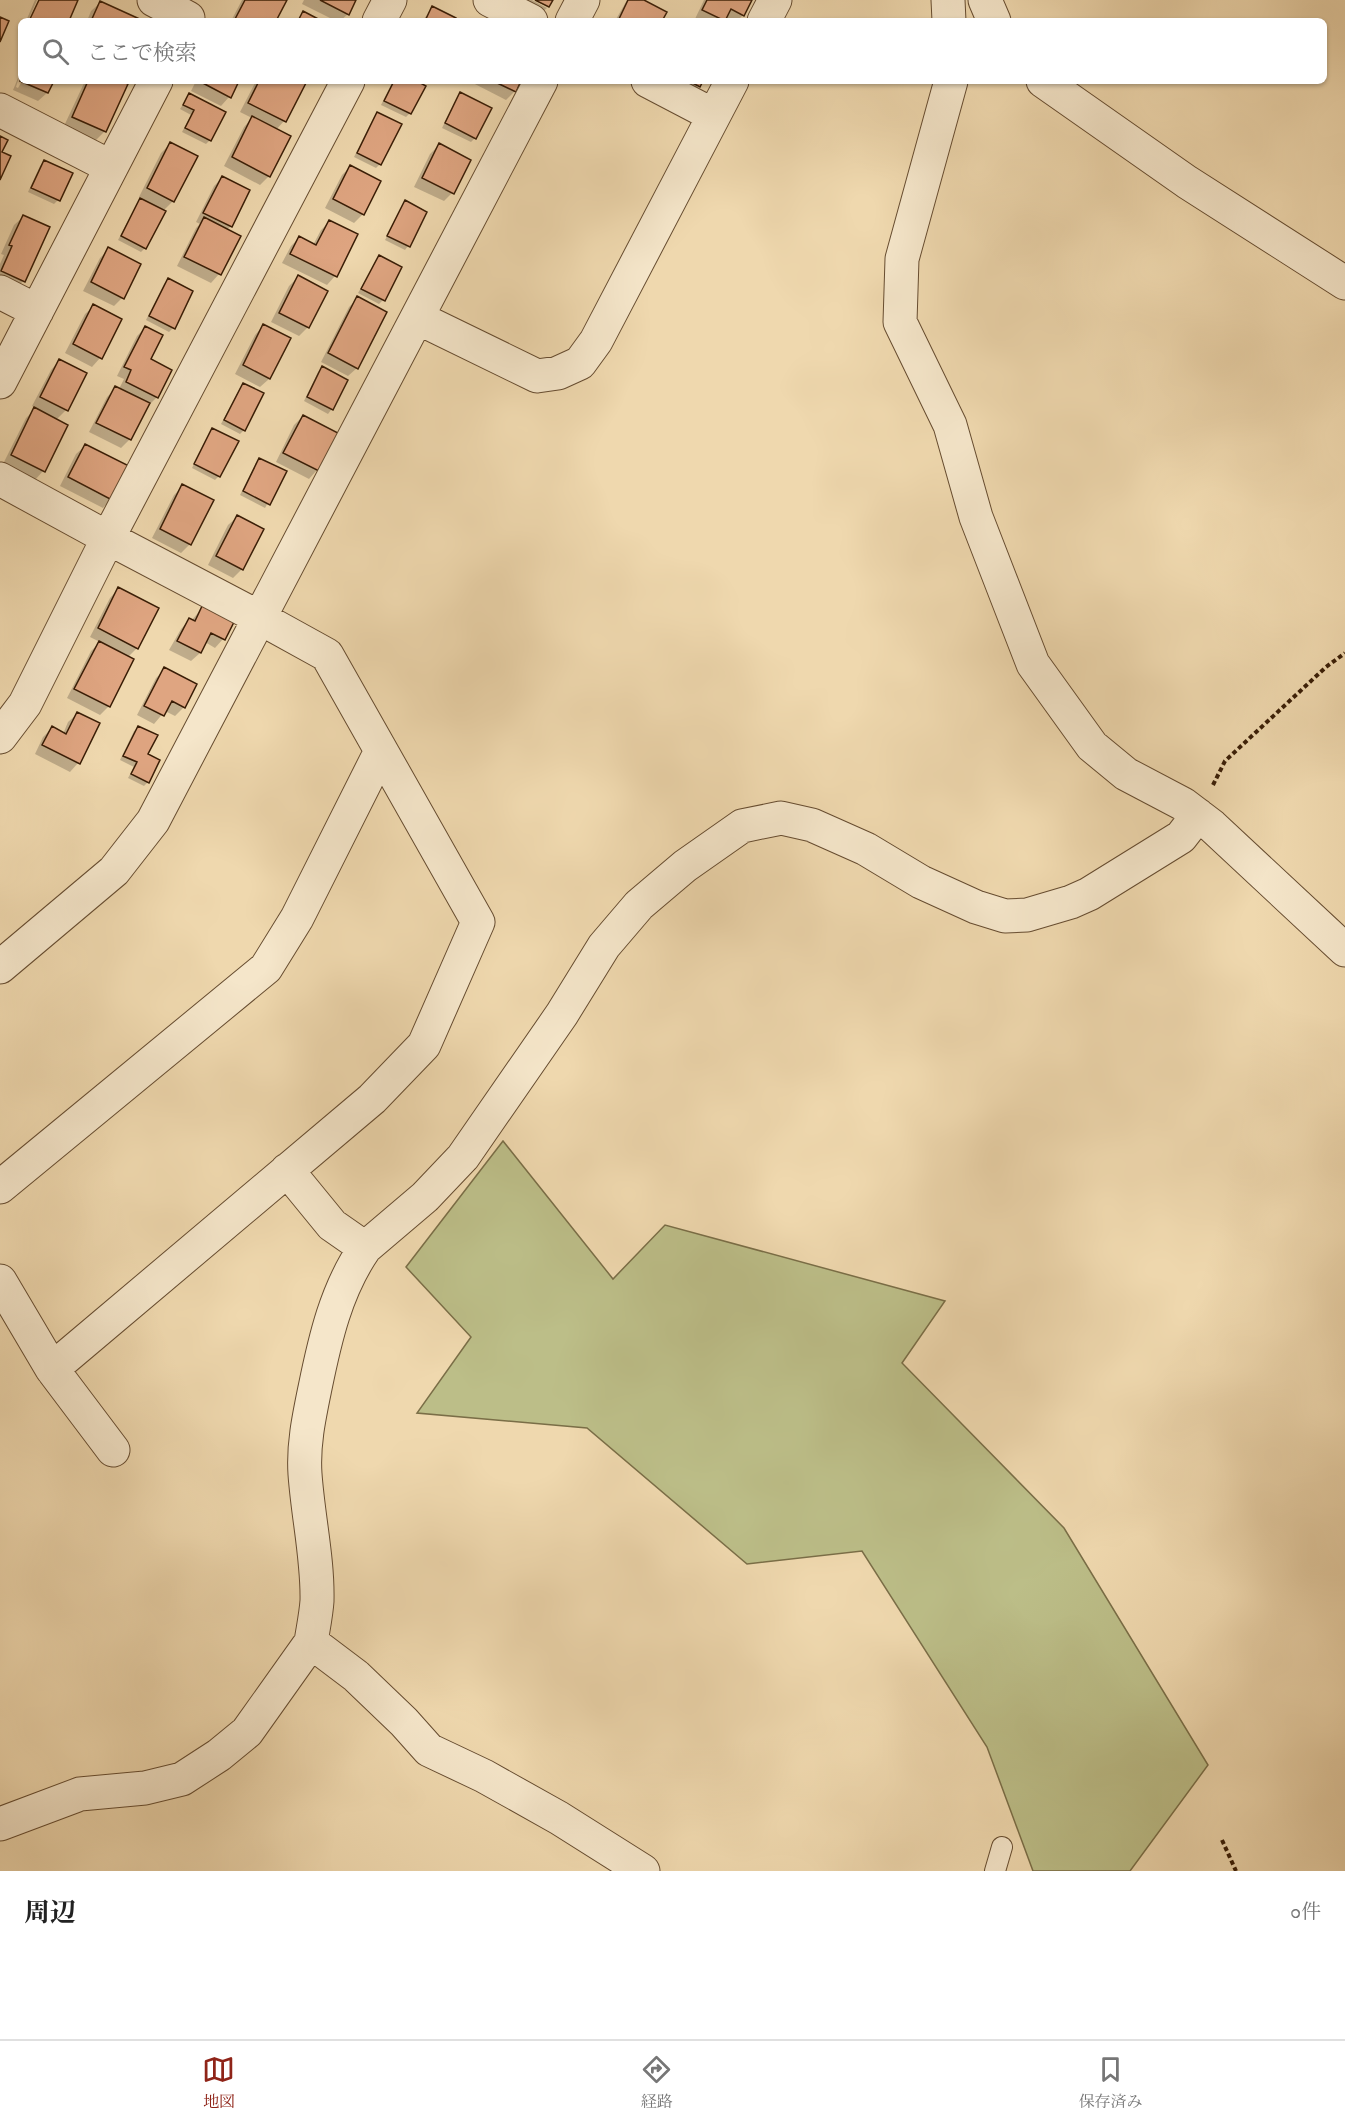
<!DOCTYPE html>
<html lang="ja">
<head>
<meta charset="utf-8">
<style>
	:root { --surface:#fff; --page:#f2f2f2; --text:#222; --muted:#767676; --line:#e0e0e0; --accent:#8f2418 }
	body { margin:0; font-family:"IM FELL DW Pica","Noto Serif JP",serif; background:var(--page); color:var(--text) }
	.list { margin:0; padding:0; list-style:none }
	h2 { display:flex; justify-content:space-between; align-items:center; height:78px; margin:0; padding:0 24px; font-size:26px }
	h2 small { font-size:20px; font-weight:400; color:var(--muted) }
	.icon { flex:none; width:33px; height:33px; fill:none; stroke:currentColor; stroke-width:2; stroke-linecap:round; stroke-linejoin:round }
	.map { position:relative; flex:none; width:1345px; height:1871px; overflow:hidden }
	.search { position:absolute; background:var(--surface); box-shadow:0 2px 4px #0004; left:18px; right:18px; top:18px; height:66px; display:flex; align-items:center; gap:15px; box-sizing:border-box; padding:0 21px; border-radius:9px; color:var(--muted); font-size:22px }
	.sheet { height:168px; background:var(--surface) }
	nav { display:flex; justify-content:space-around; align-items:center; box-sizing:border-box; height:84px; border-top:2px solid var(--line); background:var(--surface); font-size:16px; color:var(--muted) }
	nav a { display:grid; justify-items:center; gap:3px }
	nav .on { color:var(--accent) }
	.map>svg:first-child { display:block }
</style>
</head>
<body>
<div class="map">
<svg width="1345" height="1871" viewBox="0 0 1345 1871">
	<rect width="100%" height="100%" fill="#efd8ae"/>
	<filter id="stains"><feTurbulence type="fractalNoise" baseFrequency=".00333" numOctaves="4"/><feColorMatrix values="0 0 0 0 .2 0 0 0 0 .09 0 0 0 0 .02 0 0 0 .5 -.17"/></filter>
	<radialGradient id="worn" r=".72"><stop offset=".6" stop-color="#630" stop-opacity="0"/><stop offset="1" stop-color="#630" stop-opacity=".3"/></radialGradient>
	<!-- green -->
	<path fill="#bcbe88" stroke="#7a6e47" stroke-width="1.5" d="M503,1141l110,138 52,-54 280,76 -43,62 162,165 144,237 -78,106h-97l-46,-124 -125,-196 -115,13 -160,-136 -170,-15 54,-76 -65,-70z"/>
	<!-- shadow -->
	<path fill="#0003" d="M35,0h2l-9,21h-2z
		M242,0h43l-10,21h-44z
		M304,0h51l-7,14 -8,7h-4l-34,-17z
		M510,0h22l15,8 -8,7z
		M627,0h13l20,21h-45z
		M704,0h47l-8,15 -6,6 -13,-2 -1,2h-25l-3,-2z
		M100,3l40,18h-53l4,-10z
		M433,8l20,13h-31z
		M21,71l-5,16 2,1 4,-7h30l-5,12 -9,8 -25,-11z
		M85,81h46l-4,4 -22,46 -9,9 -32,-14z
		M196,81h41l-8,16 -8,9 -30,-15z
		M256,81h49l-21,40 -8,9 -7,46 -9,9 -36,-19 20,-39 8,-9 -12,-6z
		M393,81h21l-4,32 -4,4 -25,-12z
		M469,81h51l-6,11 -8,8z
		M664,81h38l-12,14z
		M461,94l14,44 -4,4 -29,-14 15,-30z
		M189,95l21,45 -4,4 -24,-12 9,-17 -11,-6z
		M378,114l22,11 -20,39 -4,4 -22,-11 20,-40z
		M170,144l3,57 -10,10 -18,37 -4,4 -23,-12 19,-36 5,-6 -3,-1 22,-44z
		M439,145l13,48 -8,8 -30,-14 16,-33z
		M44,162l14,38 -4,4 -26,-12 12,-26z
		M350,167l13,47 -9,9 -29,-15 17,-33z
		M222,178l9,48 -4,4 -8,44 -8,9 -34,-17 19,-38 4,-4 -4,-2 18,-36z
		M406,202l2,44 -3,4 -20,-10z
		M23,217v64l-8,9 -15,-7v-19l4,-9 -3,-1 13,-29z
		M330,221l26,14 -21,41 -8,9 -45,-22 9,-17 8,-8 14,7 8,-15z
		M109,249l13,49 -8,8 -31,-15 17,-33z
		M379,257l4,43 -4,4 -21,-11z
		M298,277l10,50 -9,9 -28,-14 18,-36z
		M168,280l23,12 -18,36 -4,4 -23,-12 18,-36z
		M358,298l-1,70 -9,8 -27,-14 28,-55z
		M94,306l26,13 -20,39 -8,9 -27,-14 20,-39z
		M263,326l26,13 -20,40 -9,8 -25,-13 20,-39z
		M145,328l12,69 -9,9 -18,33 -9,9 -32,-16 18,-35 9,-9 3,1 5,-10 -7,-3 20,-40z
		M59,361l7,49 -10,10 -13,51 -8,9 -32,-16 23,-46 10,-10 -4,-2 19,-36z
		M322,368l24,12 -15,30 -3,4 -24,-13 14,-29z
		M244,384v46l-4,4 -19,-10 19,-36z
		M303,416l14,54 -8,9 -33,-17 18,-37z
		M213,430l6,46 -4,4 -23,-12 17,-34z
		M85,446l26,53 -8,9 -43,-22 16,-32z
		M260,459l25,13 -20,36 -25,-13 16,-32z
		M183,486l7,58 -9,9 -29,-15 22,-43z
		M237,517l5,52 -9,9 -25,-13 20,-40z
		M118,589l19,59 -9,9 -19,49 -9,9 -33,-17 24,-47 9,-9 -10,-5 20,-39z
		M204,606l19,33 -8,9 -10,-6 -5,11 -9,8 -22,-11 12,-21 8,-9 2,1z
		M165,669l19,38 -9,9 -10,-5 -11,13 -17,-9 19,-37z
		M77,714l21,10 -20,39 -8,9 -35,-18 8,-17 9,-9 11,6 5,-12z
		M138,728l8,27 2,27 -4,4 -16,-8 6,-11 -14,-7 14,-29z"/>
	<!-- building -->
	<path fill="#dfa581" stroke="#391d06" stroke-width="1.5" d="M39,0h39l-9,21h-40z
		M245,0h42l-11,21h-42z
		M320,0h36l-7,15z
		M535,0h18l-4,7z
		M628,0h16l23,12 -5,9h-44z
		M707,0h45l-8,16 -13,-7 -6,12 -23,-11z
		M100,1l44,20h-53z
		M432,6l24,12 -1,3h-30z
		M303,11l19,10h-24z
		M0,17l9,4 -9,21z
		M21,79v2h33l-6,12 -28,-12z
		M88,81h33l7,3 -22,48 -34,-15z
		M199,81h40l-8,17z
		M259,81h48l-21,41 -38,-19z
		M394,81h23l9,5 -15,28 -27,-13z
		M493,81h28l-5,11z
		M689,81h14l-3,6z
		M460,92l32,16 -16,31 -31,-16z
		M189,93l37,19 -15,29 -26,-13 9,-18 -11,-5z
		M377,112l25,12 -21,41 -24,-12z
		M252,116l39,20 -21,41 -38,-20z
		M0,136l8,4 -6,12 9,4 -11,24z
		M170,142l28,14 -24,46 -27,-14z
		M439,143l32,17 -17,34 -32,-16z
		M44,160l29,13 -13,28 -29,-13z
		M350,165l31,16 -17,34 -31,-16z
		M222,176l28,14 -18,37 -29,-14z
		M140,198l26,13 -20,38 -25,-13z
		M405,200l22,12 -17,35 -23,-11z
		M23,215l27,12 -25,55 -24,-11 11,-25 -3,-1z
		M204,217l37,19 -20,39 -37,-18z
		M329,220l29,14 -21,43 -47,-23 9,-18 17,9z
		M108,247l33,17 -17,35 -33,-17z
		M379,255l23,12 -17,34 -24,-12z
		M298,275l30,16 -19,37 -30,-15z
		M168,278l25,13 -18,38 -26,-13z
		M357,296l30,16 -29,57 -30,-16z
		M93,304l29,15 -20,40 -29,-15z
		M263,324l28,14 -21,41 -27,-14z
		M145,326l18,9 -12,24 21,11 -14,28 -32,-16 5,-12 -7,-3z
		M59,359l28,14 -19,38 -28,-14z
		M322,366l26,14 -15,30 -26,-13z
		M243,383l21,10 -19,38 -21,-11z
		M115,386l35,17 -19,37 -35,-17z
		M34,407l34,18 -23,47 -34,-17z
		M303,415l35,18 -19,38 -36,-18z
		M212,428l27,13 -19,36 -26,-13z
		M85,444l44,22 -17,34 -44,-23z
		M259,458l28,13 -17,34 -27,-14z
		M182,484l32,16 -23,45 -31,-16z
		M237,515l27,14 -21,41 -27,-14z
		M118,587l41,21 -21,41 -40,-21z
		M203,604l32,16 -10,20 -14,-7 -10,20 -24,-12 12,-23 6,3z
		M99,641l35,18 -24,48 -36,-18z
		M164,667l33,17 -12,24 -13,-7 -8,15 -20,-10z
		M77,712l23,11 -20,41 -38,-19 10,-19 14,8z
		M138,726l20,9 -10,19 12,6 -11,23 -18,-9 6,-12 -14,-6z"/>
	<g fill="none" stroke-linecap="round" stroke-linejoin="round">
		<!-- service casing -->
		<g stroke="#664c30" stroke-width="22">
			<path id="service" d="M995,1871l7,-24"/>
		</g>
		<!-- minor casing -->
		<g stroke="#664c30" stroke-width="35">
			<path id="minor" d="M154,0l34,18
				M490,0l41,21
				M948,0l1,21
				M985,0l9,21
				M379,21l11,-21
				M572,21l11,-21
				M764,21l11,-21
				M648,81l65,34
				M951,81l-49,178 -2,63 50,103 26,92 57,147 59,82 34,28 57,30 29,22 133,124
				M1043,81l144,101 158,101
				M0,110l111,57
				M0,292l37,19
				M418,318l119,58 21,-3 22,-10 16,-22 136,-260
				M0,382l156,-301
				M0,479l108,59 -83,166 -25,33
				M0,967l114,-96 39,-50 388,-740
				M287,1170l45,55 33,23 60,-51 38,-40 99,-143 42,-68 35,-41 46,-39 57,-40 39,-8 31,7 54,24 55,33 55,25 29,9 22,-1 44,-13 18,-8 92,-57 17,-22
				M0,1187l266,-219 31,-50 84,-167
				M0,1281l52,88 320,-270 52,-54 54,-123 -151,-267 -67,-37 -152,-80 240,-457
				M52,1369l61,81
				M311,1642c2,-13 5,-27 6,-41 1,-42 -9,-84 -12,-127 -2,-29 4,-57 10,-86 10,-49 21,-98 50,-140
				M0,1824l80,-30 65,-6 37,-9 37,-24 28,-23 64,-90 45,34 48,46 25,28 55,26 75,42 84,53"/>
		</g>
		<!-- path -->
		<path stroke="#391d06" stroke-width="4" stroke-dasharray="4.5 3" stroke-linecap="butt" d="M1213,785l12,-24 101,-94 19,-14
			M1222,1840l14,31"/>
		<!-- service -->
		<use href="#service" stroke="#f5e6ca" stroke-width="20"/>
		<!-- minor -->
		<use href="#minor" stroke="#f5e6ca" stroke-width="33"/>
	</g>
	<rect width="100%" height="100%" filter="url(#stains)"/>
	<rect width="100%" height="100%" fill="url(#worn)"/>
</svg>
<div class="search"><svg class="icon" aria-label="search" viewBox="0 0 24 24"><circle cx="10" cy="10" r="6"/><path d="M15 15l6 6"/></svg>ここで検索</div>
</div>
<section class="sheet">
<h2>周辺<small>0件</small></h2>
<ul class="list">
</ul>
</section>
<nav>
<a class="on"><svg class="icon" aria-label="map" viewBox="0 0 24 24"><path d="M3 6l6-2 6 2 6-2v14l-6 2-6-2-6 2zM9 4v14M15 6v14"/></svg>地図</a>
<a><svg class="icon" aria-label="directions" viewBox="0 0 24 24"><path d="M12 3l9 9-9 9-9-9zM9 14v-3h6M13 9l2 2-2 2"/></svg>経路</a>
<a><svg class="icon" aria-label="saved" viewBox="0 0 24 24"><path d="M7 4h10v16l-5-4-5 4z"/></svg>保存済み</a>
</nav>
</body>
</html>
